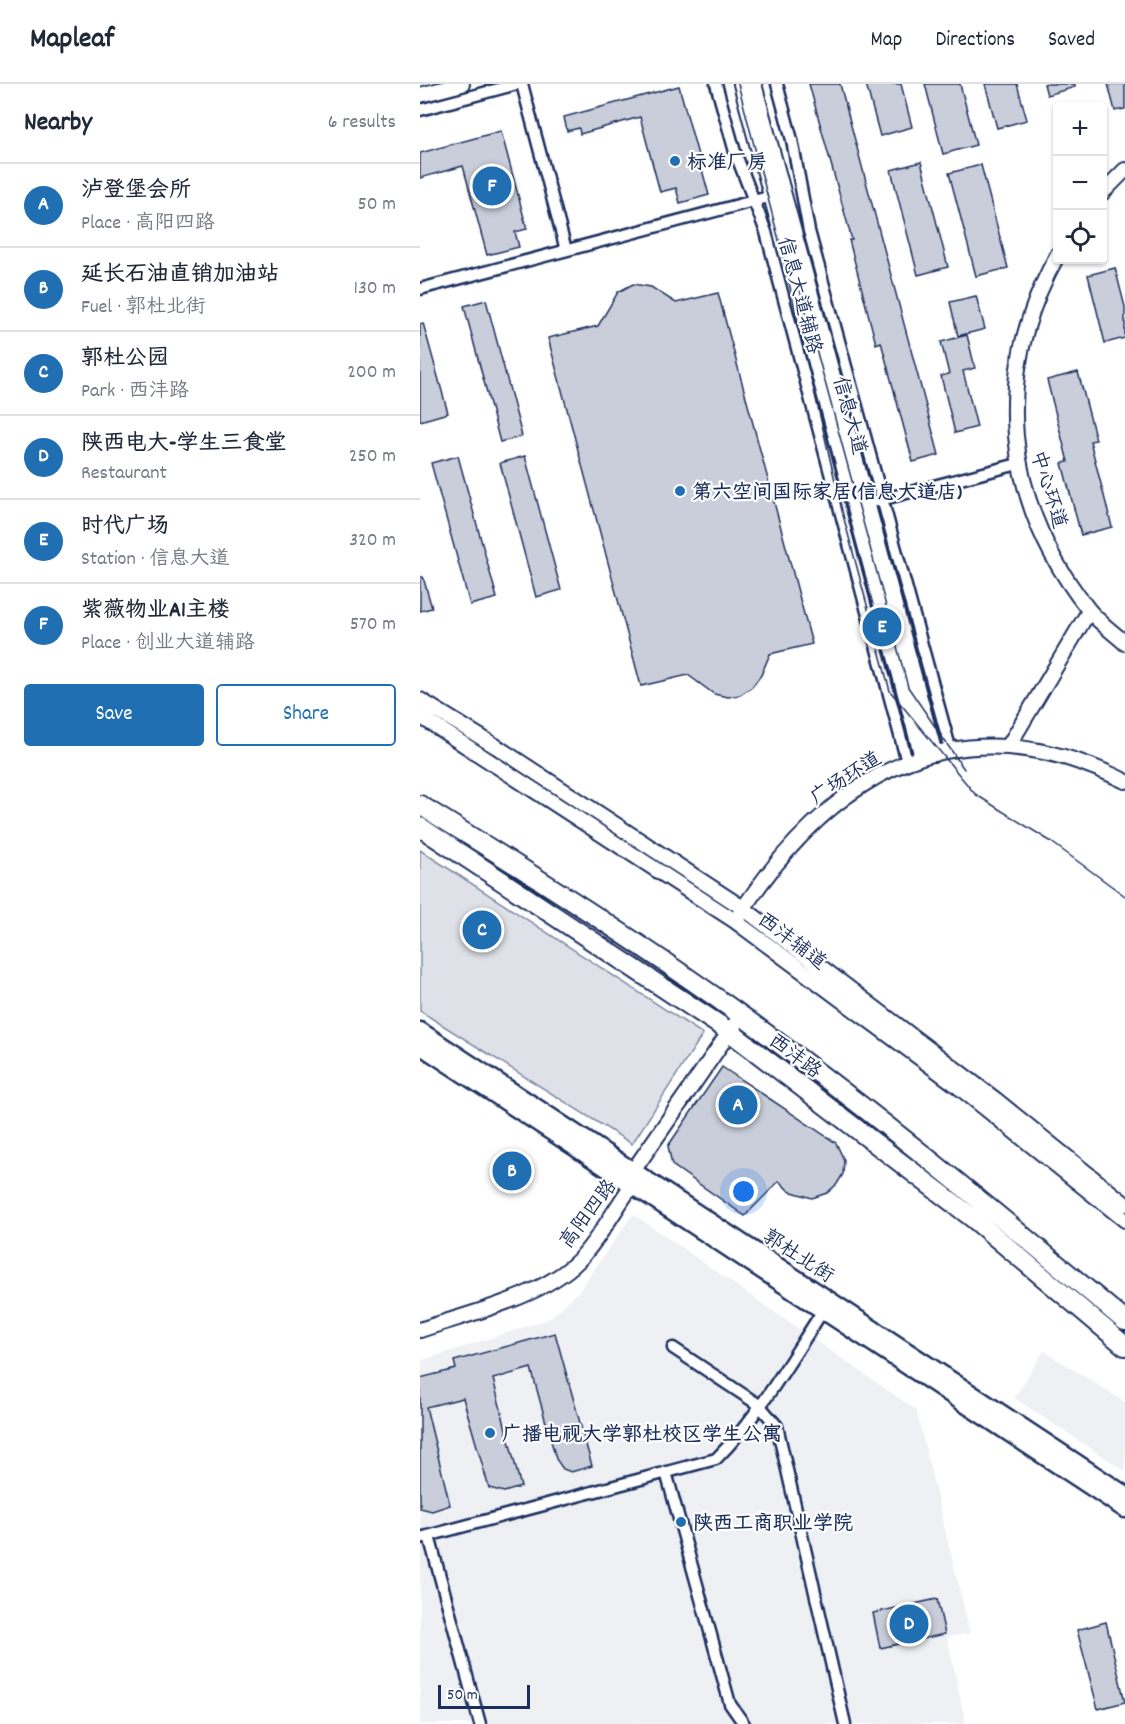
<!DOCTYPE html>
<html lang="en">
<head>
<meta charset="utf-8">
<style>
	:root { --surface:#fff; --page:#f6f6f7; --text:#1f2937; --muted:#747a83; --line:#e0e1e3; --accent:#1f6fb2 }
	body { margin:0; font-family:Dekko,"LXGW WenKai TC",sans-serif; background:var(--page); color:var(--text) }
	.controls { position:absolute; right:18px; top:18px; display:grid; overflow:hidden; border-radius:6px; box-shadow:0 2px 4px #0004 }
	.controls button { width:54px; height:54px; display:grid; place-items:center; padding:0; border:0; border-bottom:2px solid var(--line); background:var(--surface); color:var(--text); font:30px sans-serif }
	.scale { position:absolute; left:18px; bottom:15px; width:92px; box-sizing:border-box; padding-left:6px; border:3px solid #1b2f5e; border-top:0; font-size:16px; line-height:21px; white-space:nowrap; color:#1b2f5e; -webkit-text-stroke:4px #fff; paint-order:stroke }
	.you { position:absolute; left:324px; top:1108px; width:21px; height:21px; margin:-15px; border:4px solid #fff; border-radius:50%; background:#1a73e8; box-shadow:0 0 0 9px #1a73e833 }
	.badge { display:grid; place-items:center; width:39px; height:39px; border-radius:50%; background:var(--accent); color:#fff; font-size:20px; font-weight:700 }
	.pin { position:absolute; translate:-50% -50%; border:3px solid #fff; box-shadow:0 2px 6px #0006 }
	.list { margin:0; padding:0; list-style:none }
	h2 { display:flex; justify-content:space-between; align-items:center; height:78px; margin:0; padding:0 24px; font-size:26px }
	h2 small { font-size:20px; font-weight:400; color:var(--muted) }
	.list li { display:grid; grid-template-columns:39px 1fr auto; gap:18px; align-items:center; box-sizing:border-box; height:84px; padding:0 24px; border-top:2px solid var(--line) }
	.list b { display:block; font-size:22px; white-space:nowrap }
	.list p { margin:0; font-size:20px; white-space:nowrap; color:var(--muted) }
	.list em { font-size:20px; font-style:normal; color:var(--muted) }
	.actions { display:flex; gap:12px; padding:18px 24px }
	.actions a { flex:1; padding:14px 0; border:2px solid var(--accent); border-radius:6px; text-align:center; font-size:21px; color:var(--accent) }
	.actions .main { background:var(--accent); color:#fff }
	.icon { flex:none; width:33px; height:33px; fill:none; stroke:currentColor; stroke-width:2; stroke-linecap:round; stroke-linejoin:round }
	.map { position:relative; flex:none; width:705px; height:1640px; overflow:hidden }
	header { display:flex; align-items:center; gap:36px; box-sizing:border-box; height:84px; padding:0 30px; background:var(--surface); border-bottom:2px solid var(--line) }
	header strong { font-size:28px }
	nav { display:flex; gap:33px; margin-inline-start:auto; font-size:21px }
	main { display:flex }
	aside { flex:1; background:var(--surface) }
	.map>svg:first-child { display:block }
</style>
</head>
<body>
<header>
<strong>Mapleaf</strong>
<nav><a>Map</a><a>Directions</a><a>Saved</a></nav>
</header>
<main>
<aside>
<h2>Nearby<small>6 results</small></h2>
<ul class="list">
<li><span class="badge">A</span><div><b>泸登堡会所</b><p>Place · 高阳四路</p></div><em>50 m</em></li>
<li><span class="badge">B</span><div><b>延长石油直销加油站</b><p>Fuel · 郭杜北街</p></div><em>130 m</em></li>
<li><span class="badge">C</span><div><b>郭杜公园</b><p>Park · 西沣路</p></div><em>200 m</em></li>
<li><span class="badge">D</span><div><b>陕西电大-学生三食堂</b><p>Restaurant</p></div><em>250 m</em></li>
<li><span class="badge">E</span><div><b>时代广场</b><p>Station · 信息大道</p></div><em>320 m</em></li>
<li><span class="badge">F</span><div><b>紫薇物业A1主楼</b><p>Place · 创业大道辅路</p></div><em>570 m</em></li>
</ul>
<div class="actions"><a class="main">Save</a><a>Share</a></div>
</aside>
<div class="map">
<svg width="705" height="1640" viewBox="0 0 705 1640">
	<rect width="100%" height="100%" fill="#fff"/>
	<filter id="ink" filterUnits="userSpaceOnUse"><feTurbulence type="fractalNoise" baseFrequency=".0167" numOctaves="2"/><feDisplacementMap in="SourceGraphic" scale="12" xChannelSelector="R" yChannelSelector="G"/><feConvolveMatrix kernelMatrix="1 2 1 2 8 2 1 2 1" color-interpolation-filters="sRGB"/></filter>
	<g filter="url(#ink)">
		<!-- built -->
		<path fill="#eff0f4" d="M213,1130l283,196 54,223 -23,4 19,87h-546v-363l129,-42 30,-28z
			M624,1267l81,51v69l-111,-73z"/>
		<!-- green -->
		<path fill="#dee1e7" stroke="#7c88a2" stroke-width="1.5" d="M0,766l283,184 -71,110 -212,-133z"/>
		<!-- building -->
		<path fill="#caceda" stroke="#1b2f5e" stroke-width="1.5" d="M389,0h31l99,371 -26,7 -32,-120 -5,2 -27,-104h3z
			M446,0h35l11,43 -32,9z
			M505,0h35l16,61 -33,9z
			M565,0h32l10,36 -30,8z
			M624,0h31v3l-28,8z
			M688,0h17v25l-10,2z
			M259,2l30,109 -29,8 -4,-15 -16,4 -20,-75 -60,17 -1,-6 -12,3 -3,-14z
			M81,47l26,98 -12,3 4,15 -32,8 -24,-89 -43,12v-25z
			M501,78l27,105 -30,8 -27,-105z
			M561,81l27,103 -32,8 -27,-103z
			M695,184l10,39v31l-20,5 -17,-68z
			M213,200l18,3 25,16 42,-10 94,351 -42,10 -9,21 -9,12 -12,8 -12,2 -14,-3 -26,-19 -47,11 -93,-348 50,-12 20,-34z
			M556,212l9,33 -27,7 -8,-34z
			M66,216l36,136 -22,6 -36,-136z
			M3,239l25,90 -28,8v-97z
			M547,251l8,33 -12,3 14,56 -22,6 -14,-57 8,-2 -8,-32z
			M658,288l18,68 -6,1 22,86 -31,8 -19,-72 6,-1 -21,-82z
			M38,372l39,142 -27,7 -39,-142z
			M105,372l36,134 -25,7 -36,-134z
			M0,493h3l9,31 -12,3z
			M302,983l114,76 8,17 -1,14 -6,10 -10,9 -15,5 -23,-7 -10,-10 -34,35 -73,-51 -4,-19z
			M135,1249l37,133 -21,6 -8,-3 -7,-10 -25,-91 -38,11 28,108 -17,5 -15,-4 -26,-90 -37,9 24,98 -18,6 -12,-3v-130l36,-9 -2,-8z
			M517,1515l8,35 -65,14 -7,-35z
			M686,1538l19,80 -27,7 -21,-79z"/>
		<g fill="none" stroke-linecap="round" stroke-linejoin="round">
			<!-- minor casing -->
			<g stroke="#1b2f5e" stroke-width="15">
				<path id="minor" d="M102,0l44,166
					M296,0l19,68 31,80 141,530
					M357,0l15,56 17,91 142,520
					M0,26l97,-26
					M0,205l356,-94
					M456,417l142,-37
					M253,1264l86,57 18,21 68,298
					M246,1388l64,232 14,20
					M9,1452l51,188
					M0,1454l296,-79c44,-44 76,-102 110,-153"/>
			</g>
			<!-- tertiary casing -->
			<g stroke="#1b2f5e" stroke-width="18">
				<path id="tertiary" d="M321,0l181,673
					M334,0l181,670
					M0,11l42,-11
					M682,109l23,-23
					M638,170c-67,120 -55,247 30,355 10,13 25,23 37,34
					M0,616l77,47 246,161 253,192 129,104
					M0,632l315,205 220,163 170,136
					M588,663l81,-136
					M319,831c94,-144 220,-216 386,-134
					M0,1246c50,-17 121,-32 159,-70 20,-21 36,-51 53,-75l1,-14 102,-147"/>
			</g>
			<!-- secondary casing -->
			<g stroke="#1b2f5e" stroke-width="21">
				<path id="secondary" d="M0,947l705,464
					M0,961l705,464"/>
			</g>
			<!-- trunk casing -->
			<g stroke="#1b2f5e" stroke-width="22">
				<path id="trunk" d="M0,721c109,67 218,136 322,211 132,96 258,200 383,305
					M0,743l310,205 244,187 151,127"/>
			</g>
			<!-- minor -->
			<use href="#minor" stroke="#fff" stroke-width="10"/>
			<!-- tertiary -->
			<use href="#tertiary" stroke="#fff" stroke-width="14"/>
			<!-- secondary -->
			<use href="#secondary" stroke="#fff" stroke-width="16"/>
			<!-- trunk -->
			<use href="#trunk" stroke="#fff" stroke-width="18"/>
			<!-- tram -->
			<path stroke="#1b2f5e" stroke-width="1.5" d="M318,0l42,160 63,271 47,176 85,103 75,47 75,55
				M377,195l111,408 56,82"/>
		</g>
	</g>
	<!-- markers -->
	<g fill="#1f6fb2" stroke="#fff" stroke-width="2">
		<circle cx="255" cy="77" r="6"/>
		<circle cx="260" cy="407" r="6"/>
		<circle cx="70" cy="1349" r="6"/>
		<circle cx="261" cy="1438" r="6"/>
	</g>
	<g text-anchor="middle" stroke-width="4.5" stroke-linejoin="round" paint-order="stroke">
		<!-- poi labels -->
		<g font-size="20" font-weight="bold" fill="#1b2f5e" stroke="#fff" text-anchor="start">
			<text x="267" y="84">标准厂房</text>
			<text x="272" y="414">第六空间国际家居(信息大道店)</text>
			<text x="82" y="1356">广播电视大学郭杜校区学生公寓</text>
			<text x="273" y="1445">陕西工商职业学院</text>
		</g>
		<!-- street labels -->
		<g font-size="20" fill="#1b2f5e" stroke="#fff">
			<text transform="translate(381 211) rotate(75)" y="7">信息大道辅路</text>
			<text transform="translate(431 331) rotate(75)" y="7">信息大道</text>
			<text transform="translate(630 405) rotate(73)" y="7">中心环道</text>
			<text transform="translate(425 693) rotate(-33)" y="7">广场环道</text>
			<text transform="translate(373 856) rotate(37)" y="7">西沣辅道</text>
			<text transform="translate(376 971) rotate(37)" y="7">西沣路</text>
			<text transform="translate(167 1129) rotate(-53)" y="7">高阳四路</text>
			<text transform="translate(379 1171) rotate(33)" y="7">郭杜北街</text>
		</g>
	</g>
</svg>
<div class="controls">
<button>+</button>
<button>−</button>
<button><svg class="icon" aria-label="locate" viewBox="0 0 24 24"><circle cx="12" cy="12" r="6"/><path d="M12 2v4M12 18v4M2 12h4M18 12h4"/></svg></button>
</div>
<div class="scale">50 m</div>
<div class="you"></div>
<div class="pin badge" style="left:318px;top:1021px">A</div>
<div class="pin badge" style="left:92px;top:1087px">B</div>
<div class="pin badge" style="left:62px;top:846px">C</div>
<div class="pin badge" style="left:489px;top:1540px">D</div>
<div class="pin badge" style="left:462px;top:543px">E</div>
<div class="pin badge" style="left:72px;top:102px">F</div>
</div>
</main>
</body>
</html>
